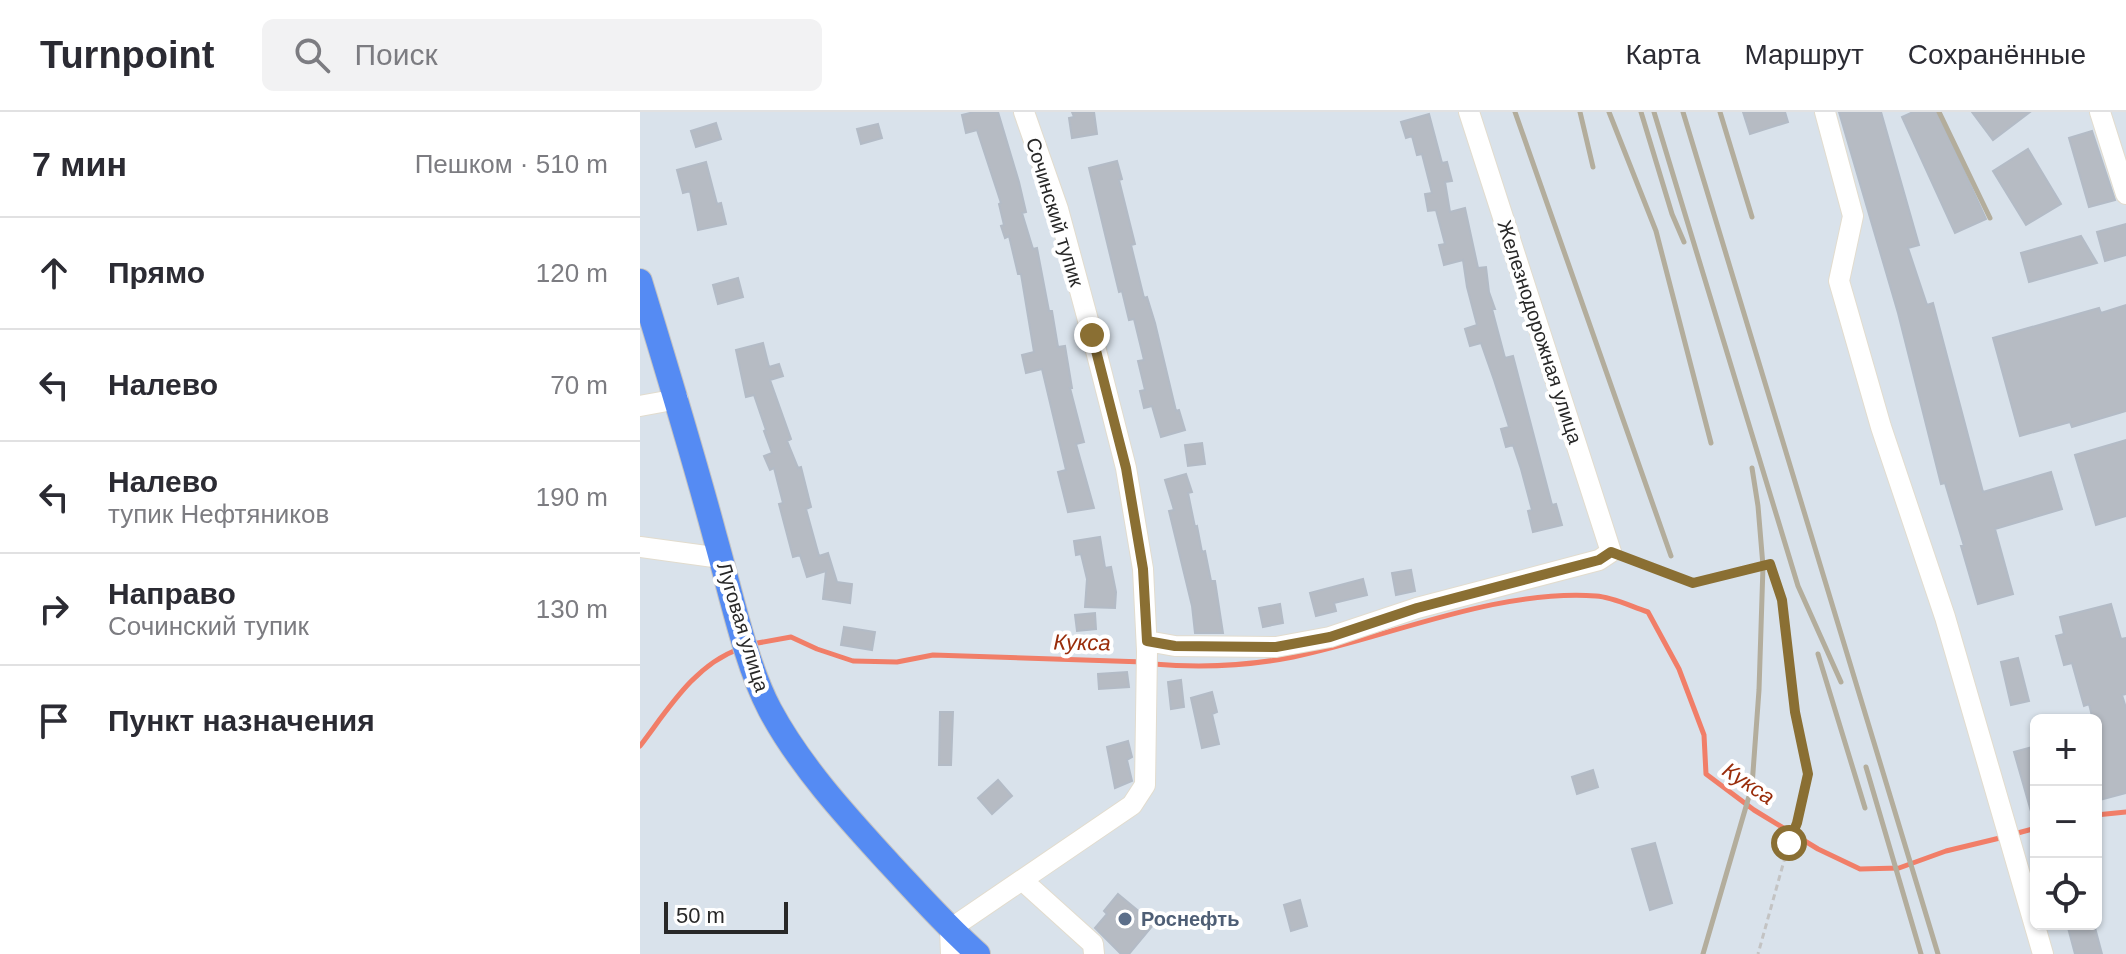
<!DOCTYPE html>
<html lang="ru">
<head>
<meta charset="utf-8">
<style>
	:root { --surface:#fff; --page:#f2f2f3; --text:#2b2b33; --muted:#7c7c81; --line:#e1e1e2 }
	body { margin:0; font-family:Helvetica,sans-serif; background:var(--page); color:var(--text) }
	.controls { position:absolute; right:24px; bottom:24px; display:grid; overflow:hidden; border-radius:12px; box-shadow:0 2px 6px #0004 }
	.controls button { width:72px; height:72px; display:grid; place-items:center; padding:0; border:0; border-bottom:2px solid var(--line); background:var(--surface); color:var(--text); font:40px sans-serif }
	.scale { position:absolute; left:24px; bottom:20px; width:124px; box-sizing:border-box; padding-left:8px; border:4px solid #282828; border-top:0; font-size:22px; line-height:28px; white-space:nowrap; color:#282828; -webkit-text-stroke:6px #fff; paint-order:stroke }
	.stop { position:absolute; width:24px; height:24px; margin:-18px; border:6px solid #8a6f33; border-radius:50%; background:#fff }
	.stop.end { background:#8a6f33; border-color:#fff; box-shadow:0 2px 8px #0008 }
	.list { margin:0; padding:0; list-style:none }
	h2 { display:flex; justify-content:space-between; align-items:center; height:104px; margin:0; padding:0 32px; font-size:34px }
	h2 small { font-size:26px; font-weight:400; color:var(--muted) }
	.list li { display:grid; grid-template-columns:52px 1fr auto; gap:24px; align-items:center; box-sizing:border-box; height:112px; padding:0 32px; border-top:2px solid var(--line) }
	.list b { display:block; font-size:30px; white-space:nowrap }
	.list p { margin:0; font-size:26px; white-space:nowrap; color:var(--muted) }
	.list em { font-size:26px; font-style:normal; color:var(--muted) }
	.icon { flex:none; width:44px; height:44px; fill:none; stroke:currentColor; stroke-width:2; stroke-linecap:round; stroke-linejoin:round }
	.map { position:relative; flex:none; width:1486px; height:842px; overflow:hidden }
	header { display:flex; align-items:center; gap:48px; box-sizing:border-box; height:112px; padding:0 40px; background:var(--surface); border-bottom:2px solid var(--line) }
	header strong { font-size:38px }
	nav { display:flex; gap:44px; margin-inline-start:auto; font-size:28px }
	.search { width:560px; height:72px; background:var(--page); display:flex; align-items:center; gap:20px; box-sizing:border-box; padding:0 28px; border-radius:12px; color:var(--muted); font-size:30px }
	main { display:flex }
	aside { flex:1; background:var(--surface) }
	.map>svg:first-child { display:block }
</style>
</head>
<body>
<header>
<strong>Turnpoint</strong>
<div class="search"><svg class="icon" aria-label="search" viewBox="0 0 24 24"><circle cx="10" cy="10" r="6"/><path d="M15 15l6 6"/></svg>Поиск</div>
<nav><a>Карта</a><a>Маршрут</a><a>Сохранённые</a></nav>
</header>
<main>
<aside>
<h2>7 мин<small>Пешком · 510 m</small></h2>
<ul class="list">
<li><svg class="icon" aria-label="ahead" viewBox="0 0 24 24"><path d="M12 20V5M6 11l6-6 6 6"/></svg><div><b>Прямо</b></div><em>120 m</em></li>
<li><svg class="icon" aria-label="left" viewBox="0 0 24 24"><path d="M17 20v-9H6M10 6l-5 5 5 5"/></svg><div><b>Налево</b></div><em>70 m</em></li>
<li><svg class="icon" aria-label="left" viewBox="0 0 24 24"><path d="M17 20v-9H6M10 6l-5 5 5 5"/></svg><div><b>Налево</b><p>тупик Нефтяников</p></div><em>190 m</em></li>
<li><svg class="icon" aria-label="right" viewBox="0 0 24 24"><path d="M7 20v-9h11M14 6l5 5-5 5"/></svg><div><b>Направо</b><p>Сочинский тупик</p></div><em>130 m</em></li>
<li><svg class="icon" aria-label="arrive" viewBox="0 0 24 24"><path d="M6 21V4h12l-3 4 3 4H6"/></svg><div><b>Пункт назначения</b></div></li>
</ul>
</aside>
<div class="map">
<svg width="1486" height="842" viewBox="0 0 1486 842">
	<rect width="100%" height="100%" fill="#d9e2eb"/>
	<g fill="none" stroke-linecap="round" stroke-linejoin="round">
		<!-- stream -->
		<path stroke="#f17e68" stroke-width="5" d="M112,532l39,-7 26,12 36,12 44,1 36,-7 211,7
			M513,552c47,4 94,2 140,-7 97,-20 202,-68 303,-61 17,1 36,11 52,16l31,57 25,66 2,39 48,36 64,39 42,20 39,-1 47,-17 58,-14
			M0,634c27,-35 54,-81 99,-97
			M1456,703l30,-3
			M1374,722l22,-6"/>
	</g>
	<!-- building -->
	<path fill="#b6bbc3" stroke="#b3bbc6" stroke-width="2" d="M334,0h24l21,70 7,30 -4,1 11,36 4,-1 12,63h3l6,36 7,-1 7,42h-2l14,54 -8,2 18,64 -26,4 -10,-40 8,-2 -24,-101 -16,4 -4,-18 12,-3 -13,-78h-3l-9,-38 -4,2 -4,-12 3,-1 -5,-21 2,-1 -24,-73 -11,3 -4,-18z
		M432,0h22l3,22 -25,4 -3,-20 5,-1z
		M1103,0h42l3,10 -38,12z
		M1199,0h42l38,133 -11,3 19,57 6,-2 50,189 68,-20 11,37 -67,20 18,65 -35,10 -17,-58h3l-19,-63 -4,1 -43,-171z
		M1273,0h24l49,107 -31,14 -53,-116z
		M1332,0h58l-37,28z
		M789,2l13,49 5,-1 5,19 -7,1 5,30 15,-4 13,60 8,-1 3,25 6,17h-3l13,49 8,-2 39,149 4,-1 6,21 -29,7 -5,-21 4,-1 -11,-41 -8,-24 -7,2 -5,-18 8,-2 -15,-47 -13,-37 -11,3 -5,-17 12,-4 -10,-38 -4,-27 -19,5 -5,-20 6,-1 -9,-34 -8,1 -3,-17 7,-1 -10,-39 -5,1 -5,-19 -6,2 -5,-16z
		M76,11l5,16 -25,8 -5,-16z
		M238,12l4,14 -21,6 -4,-15z
		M1452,19l23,69 -26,7 -20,-69z
		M1388,37l33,55 -35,21 -33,-54z
		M477,49l5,18 -3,1 16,64 -4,1 13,53 3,-1 8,26 21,88 3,-1 6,20 -24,7 -9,-31 -8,2 -4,-17 5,-1 -7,-29 6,-1 -10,-41 -5,1 -7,-29 -3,1 -30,-124z
		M66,50l11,42 4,-1 5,21 -28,6 -8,-39 -7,2 -6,-23z
		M1486,112v31l-21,6 -8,-29z
		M1441,124l16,27 -68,19 -8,-29z
		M98,166l5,19 -25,7 -5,-19z
		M1486,193v106l-54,16 -2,-5 -50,14 -27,-98 106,-30 2,5z
		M123,231l6,24 10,-3 4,12 -13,4 21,59 -4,2 11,27 3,-1 10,40 -5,2 13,47 9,-3 9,29 15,2 -2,19 -27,-4 3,-28 -19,6 -7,-22 -7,2 -14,-53 4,-1 -9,-35 -4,2 -6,-14 8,-3 -8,-22 2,-1 -12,-35 -8,2 -10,-47z
		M1486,328v76l-30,9 -21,-70z
		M562,331l3,21 -17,2 -3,-21z
		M546,362l6,18 -4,1 7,34 2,-1 5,26 3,-1 6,30h4l8,52h-28l-3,-27 -23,-95 5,-1 -9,-30z
		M460,425l5,31 6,-1 5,25 -1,16 -30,-1 2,-28 -6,-25 -5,1 -2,-14z
		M771,458l4,21 -19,4 -4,-22z
		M723,467l4,16 -33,8 2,8 -20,5 -6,-23z
		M640,492l3,19 -20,4 -4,-19z
		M1471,492l10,35 5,-1v56l-4,1 4,13v85l-30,8v-81h-3l-4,-16 -5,2 -12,-43 -8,2 -8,-29 8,-2 -4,-17z
		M455,501l1,16 -19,2 -2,-16z
		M204,515l31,5 -3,18 -31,-5z
		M1378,546l11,43 -18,4 -10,-43z
		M487,560l2,15 -30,2 -1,-15z
		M541,568l3,27 -13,2 -3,-27z
		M572,580l5,20 -5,2 7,30 -17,4 -11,-50z
		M300,600h13l-2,53h-12z
		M488,629l4,16 -5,3 5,21 -17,7 -8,-41z
		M1396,634v69h-4l-18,-63z
		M953,658l5,17 -21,7 -5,-17z
		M358,668l14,16 -20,18 -14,-16z
		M1015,731l17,60 -22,7 -18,-61z
		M478,782l36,30 -25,30h-8l-26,-26 12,-14 -3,-3z
		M660,788l7,26 -16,5 -7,-26z
		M1427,812h27l8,30h-27z"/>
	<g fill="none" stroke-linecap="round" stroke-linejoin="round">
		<!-- minor casing -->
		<g stroke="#e2dcce" stroke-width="22">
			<path id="minor" d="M1185,0l28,104 -14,65 42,146 64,190 98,337
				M1460,0l26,82
				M0,294l38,-7
				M0,435l81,11
				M507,529l28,5 101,1 54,-10 87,-29 182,-48 12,-8 -142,-440
				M382,768l71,64 1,10
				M311,842l-1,-25 182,-124 13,-20 2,-134 -4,-82 -17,-101 -34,-133 -34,-126 -34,-97"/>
		</g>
		<!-- major casing -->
		<g stroke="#c3c3c3" stroke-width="26">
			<path id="major" d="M0,169c26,85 52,170 75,256 15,52 30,126 55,173 30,56 76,106 119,153 29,31 57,63 89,91"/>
		</g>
		<!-- path -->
		<path stroke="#c3c3c3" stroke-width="3" stroke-dasharray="6 4" stroke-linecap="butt" d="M986,446l67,25 77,-19 12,36 13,112 13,62 -11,49 -8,20 -31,111"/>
		<!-- minor -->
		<use href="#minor" stroke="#fff" stroke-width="20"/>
		<!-- major -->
		<use href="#major" stroke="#558bf3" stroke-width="24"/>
		<!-- rail -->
		<path stroke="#b3ad9c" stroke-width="5" d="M875,0l156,444
			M940,0l13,55
			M969,0l47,119 55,212
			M1001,0l31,102 12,28
			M1014,0l144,474 43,96
			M1043,0l255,842
			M1080,0l32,105
			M1299,0l51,106
			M1178,542l47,154
			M1226,655l55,187
			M1063,842l49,-168 7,-96 4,-124 -5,-60 -6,-38"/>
	</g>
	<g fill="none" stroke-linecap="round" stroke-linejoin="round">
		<!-- route -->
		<path stroke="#8a6f33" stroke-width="10" d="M452,223l34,133 17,101 4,72 28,5 101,1 54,-10 87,-29 182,-48 12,-8 82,31 77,-19 12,36 13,112 13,62 -11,49 -8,20"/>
	</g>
	<!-- markers -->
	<circle fill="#5c6f8a" stroke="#fff" stroke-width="3" cx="485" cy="807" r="8"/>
	<g text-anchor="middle" stroke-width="8" stroke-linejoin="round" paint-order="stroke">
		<!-- street labels -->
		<g font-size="20" fill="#282828" stroke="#fff">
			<text transform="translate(415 100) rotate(73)" y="7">Сочинский тупик</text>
			<text transform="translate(900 220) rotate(72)" y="7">Железнодорожная улица</text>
			<text transform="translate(103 515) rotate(73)" y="7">Луговая улица</text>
		</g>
		<!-- service labels -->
		<g font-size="20" font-weight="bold" fill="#4e5e75" stroke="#fff" text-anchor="start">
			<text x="501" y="814">Роснефть</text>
		</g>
		<!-- water labels -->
		<g font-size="22" font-style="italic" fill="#992c0a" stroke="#fff">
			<text transform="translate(442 530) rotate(1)" y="8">Кукса</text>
			<text transform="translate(1109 671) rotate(34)" y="8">Кукса</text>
		</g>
	</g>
</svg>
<div class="controls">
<button>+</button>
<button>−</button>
<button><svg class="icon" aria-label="locate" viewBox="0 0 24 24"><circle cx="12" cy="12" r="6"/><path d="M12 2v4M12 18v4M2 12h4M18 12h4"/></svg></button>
</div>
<div class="scale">50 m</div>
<div class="stop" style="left:1149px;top:731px"></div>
<div class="stop end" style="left:452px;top:223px"></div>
</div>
</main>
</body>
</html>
